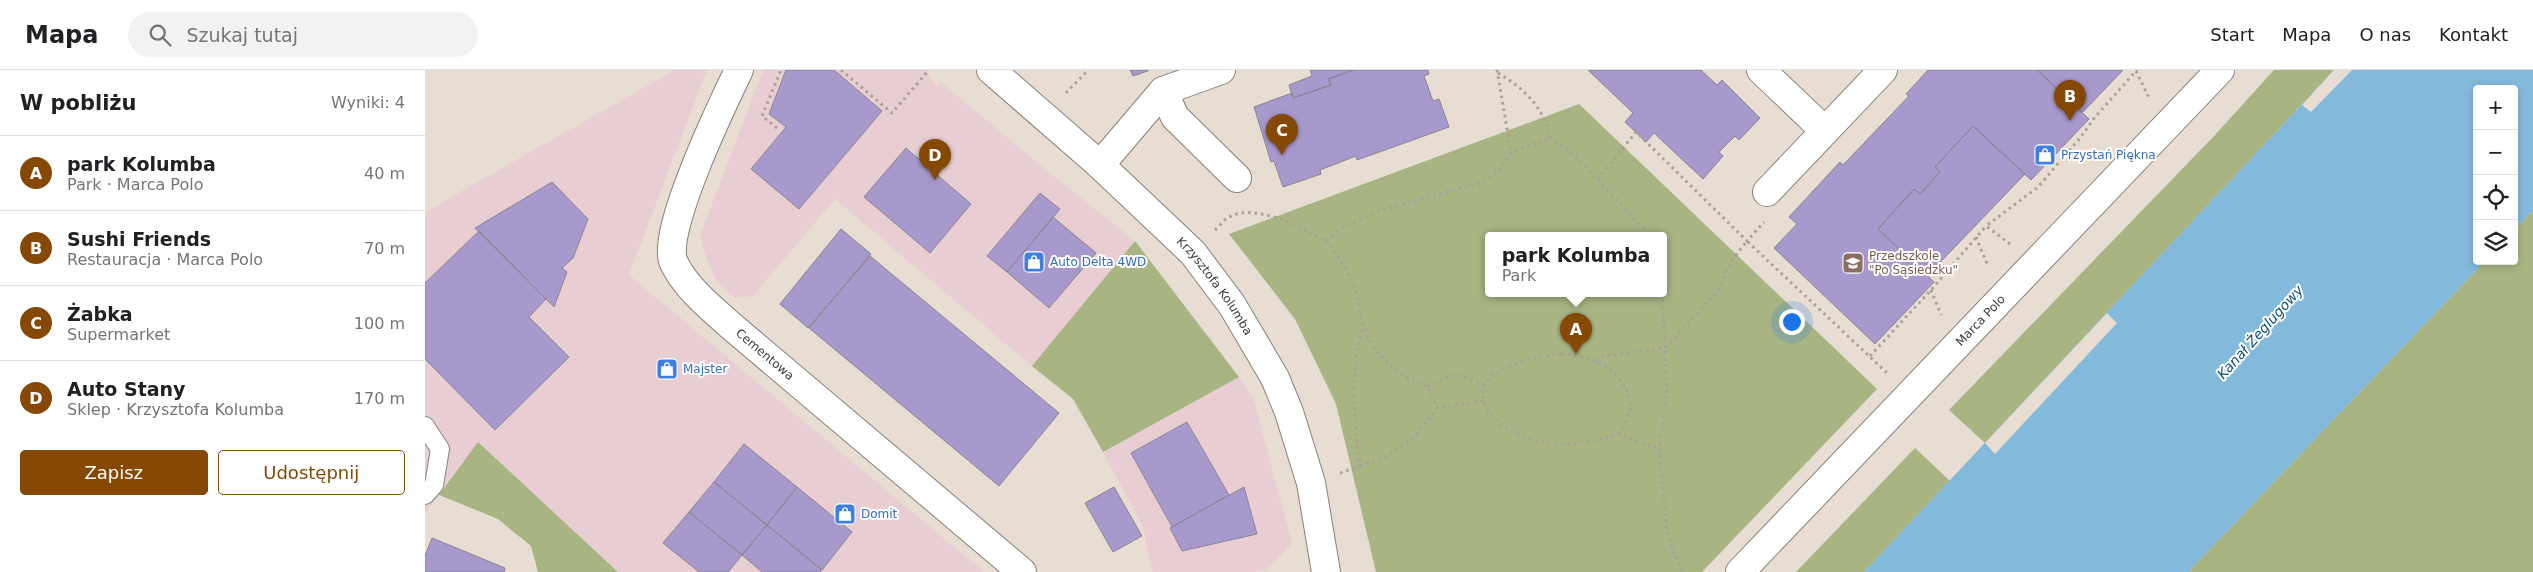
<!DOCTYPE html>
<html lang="pl">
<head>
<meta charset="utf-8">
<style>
	:root { --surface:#fff; --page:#f2f2f2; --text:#202124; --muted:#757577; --line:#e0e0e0; --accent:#854805 }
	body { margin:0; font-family:"DejaVu Sans",sans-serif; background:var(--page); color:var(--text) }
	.controls { position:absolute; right:15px; top:15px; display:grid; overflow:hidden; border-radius:5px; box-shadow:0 2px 8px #0003 }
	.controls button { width:45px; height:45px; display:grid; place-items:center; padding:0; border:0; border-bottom:1px solid var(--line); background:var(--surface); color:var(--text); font:25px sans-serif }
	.you { position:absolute; left:1366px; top:251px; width:18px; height:18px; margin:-12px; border:4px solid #fff; border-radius:50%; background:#1a73e8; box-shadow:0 0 0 8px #1a73e833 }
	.badge { display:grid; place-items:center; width:32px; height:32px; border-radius:50%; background:var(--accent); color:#fff; font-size:16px; font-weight:700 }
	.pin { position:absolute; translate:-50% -41px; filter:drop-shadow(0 1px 2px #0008) }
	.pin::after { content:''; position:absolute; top:26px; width:18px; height:15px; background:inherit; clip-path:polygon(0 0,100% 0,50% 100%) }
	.popup { position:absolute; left:1060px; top:162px; width:182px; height:65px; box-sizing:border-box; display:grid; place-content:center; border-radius:5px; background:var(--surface); filter:drop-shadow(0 1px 4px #0005); font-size:16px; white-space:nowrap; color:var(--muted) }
	.popup b { font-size:19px; color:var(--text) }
	.popup::after { content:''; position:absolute; left:50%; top:100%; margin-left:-10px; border:10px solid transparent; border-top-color:var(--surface) }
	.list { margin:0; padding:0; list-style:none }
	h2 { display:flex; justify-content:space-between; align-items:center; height:65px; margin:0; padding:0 20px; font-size:21px }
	h2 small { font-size:16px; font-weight:400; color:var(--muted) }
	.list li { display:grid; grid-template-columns:32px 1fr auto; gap:15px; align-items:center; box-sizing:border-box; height:75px; padding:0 20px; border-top:1px solid var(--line) }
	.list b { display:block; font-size:19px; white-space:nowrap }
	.list p { margin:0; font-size:16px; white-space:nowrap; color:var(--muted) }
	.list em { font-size:16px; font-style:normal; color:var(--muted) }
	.actions { display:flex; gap:10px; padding:15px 20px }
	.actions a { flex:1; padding:11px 0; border:1px solid var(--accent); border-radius:5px; text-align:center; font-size:18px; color:var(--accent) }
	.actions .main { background:var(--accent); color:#fff }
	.icon { flex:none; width:28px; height:28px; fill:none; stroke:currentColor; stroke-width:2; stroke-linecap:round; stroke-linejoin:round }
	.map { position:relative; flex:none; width:2108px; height:502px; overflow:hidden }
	header { display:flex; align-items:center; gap:30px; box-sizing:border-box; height:70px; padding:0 25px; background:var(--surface); border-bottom:1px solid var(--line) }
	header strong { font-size:24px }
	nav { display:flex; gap:28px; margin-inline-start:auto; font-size:18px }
	.search { width:350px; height:45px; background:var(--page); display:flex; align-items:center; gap:12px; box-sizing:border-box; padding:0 18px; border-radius:28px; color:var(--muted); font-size:19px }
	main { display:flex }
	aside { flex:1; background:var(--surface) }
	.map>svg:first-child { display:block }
</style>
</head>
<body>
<header>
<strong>Mapa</strong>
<div class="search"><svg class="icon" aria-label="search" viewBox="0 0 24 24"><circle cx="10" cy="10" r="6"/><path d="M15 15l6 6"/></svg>Szukaj tutaj</div>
<nav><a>Start</a><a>Mapa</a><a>O nas</a><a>Kontakt</a></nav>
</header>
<main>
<aside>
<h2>W pobliżu<small>Wyniki: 4</small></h2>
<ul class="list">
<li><span class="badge">A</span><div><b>park Kolumba</b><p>Park · Marca Polo</p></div><em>40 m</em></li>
<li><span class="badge">B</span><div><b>Sushi Friends</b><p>Restauracja · Marca Polo</p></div><em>70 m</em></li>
<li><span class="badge">C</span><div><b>Żabka</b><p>Supermarket</p></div><em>100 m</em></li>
<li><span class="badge">D</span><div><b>Auto Stany</b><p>Sklep · Krzysztofa Kolumba</p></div><em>170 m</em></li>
</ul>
<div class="actions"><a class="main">Zapisz</a><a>Udostępnij</a></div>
</aside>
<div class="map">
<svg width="2108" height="502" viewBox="0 0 2108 502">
	<rect width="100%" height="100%" fill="#e7ddd2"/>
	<!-- commercial -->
	<path fill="#e8ced3" d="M250,0h32l-78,205 355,297h-366l-140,-130 -53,72v-302z
		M338,0h163l11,16 4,-4 94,79 100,80 -103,125 -197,-167 -82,97 -18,2 -21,-21 -12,-31 -1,-13z
		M814,307l15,23 38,144 -24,25 -20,3h-94l-3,-3 -8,-42 -40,-75z"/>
	<!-- green -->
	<path fill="#a8b583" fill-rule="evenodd" d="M1849,0h60l-349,373 -36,-33 266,-275z
		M1154,34l298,285 -175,183h-326l-40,-168 -41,-85 -66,-85zM1064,165h174v58h-174z
		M2108,140v362h-345l297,-311h29v-31z
		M710,171l104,136 -136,75 -30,-53 -41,-33z
		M53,372l140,130h-80l-7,-26 -33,-27 -59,-24z
		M1490,378l35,33 -86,91h-68z"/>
	<!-- water -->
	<path fill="#83badc" d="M1909,0h199v140l-19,20v-141h-37v172h8l-297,311h-324z"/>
	<!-- pier -->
	<path fill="#e7ddd2" d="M1909,0h18l-41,42 -9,-7z
		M1682,243l10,10 -122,131 -10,-11z"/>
	<!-- building -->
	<path fill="#a899cc" stroke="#898591" d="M361,0h48l48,41 -83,98 -48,-40 35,-42 -17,-13z
		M705,0h18v1l-15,5z
		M885,0h44l-26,9 3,6 -38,13 -4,-13 23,-9z
		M929,0h74l1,4 -5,2 9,25 6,-2 10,28 -92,33 -1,-4 -36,14 1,4 -38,13 -9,-26 -3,1 -17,-55 38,-14 1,5 38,-13 -3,-6z
		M1163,0h113l16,15 5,-5 38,38 -21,22 -4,-4 -16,16 4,4 -20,23 -49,-46 -8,9 -21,-20 8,-9z
		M1503,0h109l52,49 -58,61 -58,-54 -38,41 5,5 -20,22 -6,-5 -36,40 56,53 -59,62 -101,-96 23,-24 -8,-7 51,-55 3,3 66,-69 -3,-2z
		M1612,0h86l-41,43z
		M1548,56l52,48 -98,102 -49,-47 36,-40 6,5 20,-22 -5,-5z
		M481,78l65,56 -41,49 -66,-56z
		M127,112l36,37 -15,39 -11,10 5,4 -13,35 -79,-79z
		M615,123l20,16 -53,63 -20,-16z
		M628,147l43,36 -47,55 -42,-36z
		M416,159l30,25 -63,74 -28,-24z
		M54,161l67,68 -17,18 40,40 -74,73 -70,-71v-76z
		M445,186l189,157 -60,73 -190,-158z
		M762,352l42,73 -57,32 -41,-74z
		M319,374l53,43 -30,38 -53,-43z
		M289,412l53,43 -25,30 -53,-43z
		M372,417l55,45 -30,38 -55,-45z
		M689,417l28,49 -29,16 -28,-49z
		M819,417l13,47 -75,17 -12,-23z
		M264,442l53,43 -14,17h-29l-36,-29z
		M342,455l55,45 -2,2h-58l-20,-17z
		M7,468l73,30 -1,4h-79v-16z"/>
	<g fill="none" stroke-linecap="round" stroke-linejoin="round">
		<!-- lane casing -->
		<g stroke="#898076" stroke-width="20">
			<path id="lane" d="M0,356l15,23 -6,36 -9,10"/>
		</g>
		<!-- street casing -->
		<g stroke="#898076" stroke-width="30">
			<g id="street">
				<path id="s1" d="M314,0c-15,31 -80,165 -65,193 12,25 36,44 56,62l292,247"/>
				<path id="s2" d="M566,0l109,95 93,88 39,52 43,73 14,34 22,71 15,89"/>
				<path d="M1336,0l64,61"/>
				<path d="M738,21l12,26 62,61"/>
				<path d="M675,95l63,-74 58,-21"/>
				<path d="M1342,122l116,-122"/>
				<path id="s3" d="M1315,502l480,-502"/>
			</g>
		</g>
		<!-- path -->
		<path stroke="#a9a198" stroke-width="3" stroke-dasharray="2.5 4" stroke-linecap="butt" d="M416,0l51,43 37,-43
			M1072,0l14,82
			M1711,1l13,27
			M1073,3c27,16 45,34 53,65l25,19 74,78
			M641,23l22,-23
			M352,58l-15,-12 19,-46
			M1173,109l38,-47 111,109 17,-19
			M790,160c4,-3 7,-8 11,-11 26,-19 76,9 100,22l20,-15 32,-15 105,-29 17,-12 11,-18 40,-14
			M1551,167l12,29
			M901,171c13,16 26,34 31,54 2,6 2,13 3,19 8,37 34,61 68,73l9,21 47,-7
			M1585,174l-24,-18 52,-39 42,-49 15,-21 42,-47
			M1506,220l10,25
			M1237,223l5,96 -8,59 8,83 7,23 9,18
			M1136,284c12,1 23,2 34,7 19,7 41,31 34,53 -2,6 -5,16 -11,19 -5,4 -13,4 -18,6 -37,10 -93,5 -114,-32 -21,-38 53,-51 75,-53z
			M1445,286l61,-66 55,-64
			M1171,291l8,-5 61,-8 52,-56 15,-32 15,-19 140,132
			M1003,317c29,-16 27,-14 58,-2
			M1193,363l19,9 22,6
			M935,396l25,-9 27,-17 25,-32
			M915,403l20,-7c-7,-49 -10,-95 3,-143"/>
		<!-- lane -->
		<use href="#lane" stroke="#fff" stroke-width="18"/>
		<!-- street -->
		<use href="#street" stroke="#fff" stroke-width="28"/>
	</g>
	<!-- icons -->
	<defs>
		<g id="shop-square" transform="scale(1.125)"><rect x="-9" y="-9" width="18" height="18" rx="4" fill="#3f7fe0" stroke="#fff"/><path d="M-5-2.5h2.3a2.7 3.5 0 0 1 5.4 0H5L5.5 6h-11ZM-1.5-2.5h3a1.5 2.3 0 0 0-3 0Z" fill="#fff"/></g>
		<g id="school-square" transform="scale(1.125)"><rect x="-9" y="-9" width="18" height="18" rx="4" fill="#8d6e63" stroke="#fff"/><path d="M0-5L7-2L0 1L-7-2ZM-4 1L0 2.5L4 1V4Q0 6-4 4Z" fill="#fff"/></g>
	</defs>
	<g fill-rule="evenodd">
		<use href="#shop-square" x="1620" y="85"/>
		<use href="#shop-square" x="609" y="192"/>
		<use href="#school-square" x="1428" y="193"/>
		<use href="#shop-square" x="242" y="299"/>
		<use href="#shop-square" x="420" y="444"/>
	</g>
	<g text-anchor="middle" stroke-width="4" stroke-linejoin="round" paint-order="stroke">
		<!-- shop labels -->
		<g font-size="12" fill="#366cbe" stroke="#fff" text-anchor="start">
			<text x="1636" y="89">Przystań Piękna</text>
			<text x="625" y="196">Auto Delta 4WD</text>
			<text x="258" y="303">Majster</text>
			<text x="436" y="448">Domit</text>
		</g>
		<!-- education labels -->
		<g font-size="12" fill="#785e54" stroke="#fff" text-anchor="start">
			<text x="1444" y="190">Przedszkole<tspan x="1444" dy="14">"Po Sąsiedzku"</tspan></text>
		</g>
		<!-- street labels -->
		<g font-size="12" fill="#3f3b36" stroke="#fff">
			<text dy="4" stroke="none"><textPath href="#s2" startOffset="312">Krzysztofa Kolumba</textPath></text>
			<text dy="4" stroke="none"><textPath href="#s3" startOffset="348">Marca Polo</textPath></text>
			<text dy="4" stroke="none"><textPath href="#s1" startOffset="336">Cementowa</textPath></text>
		</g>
		<!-- water labels -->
		<g font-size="14" font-style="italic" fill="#0c5173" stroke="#fff">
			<text transform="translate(1835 262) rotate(-48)" y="5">Kanał Żeglugowy</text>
		</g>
	</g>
</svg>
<div class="controls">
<button>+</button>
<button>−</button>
<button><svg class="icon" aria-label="locate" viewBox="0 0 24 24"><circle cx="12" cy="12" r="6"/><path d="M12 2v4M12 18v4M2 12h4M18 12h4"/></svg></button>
<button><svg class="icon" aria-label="layers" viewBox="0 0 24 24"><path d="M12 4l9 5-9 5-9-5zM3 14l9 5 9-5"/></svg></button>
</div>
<div class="you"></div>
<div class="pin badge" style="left:1151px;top:284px">A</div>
<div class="popup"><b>park Kolumba</b>Park</div>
<div class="pin badge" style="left:1645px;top:51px">B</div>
<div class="pin badge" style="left:857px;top:85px">C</div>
<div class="pin badge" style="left:510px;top:110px">D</div>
</div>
</main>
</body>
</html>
